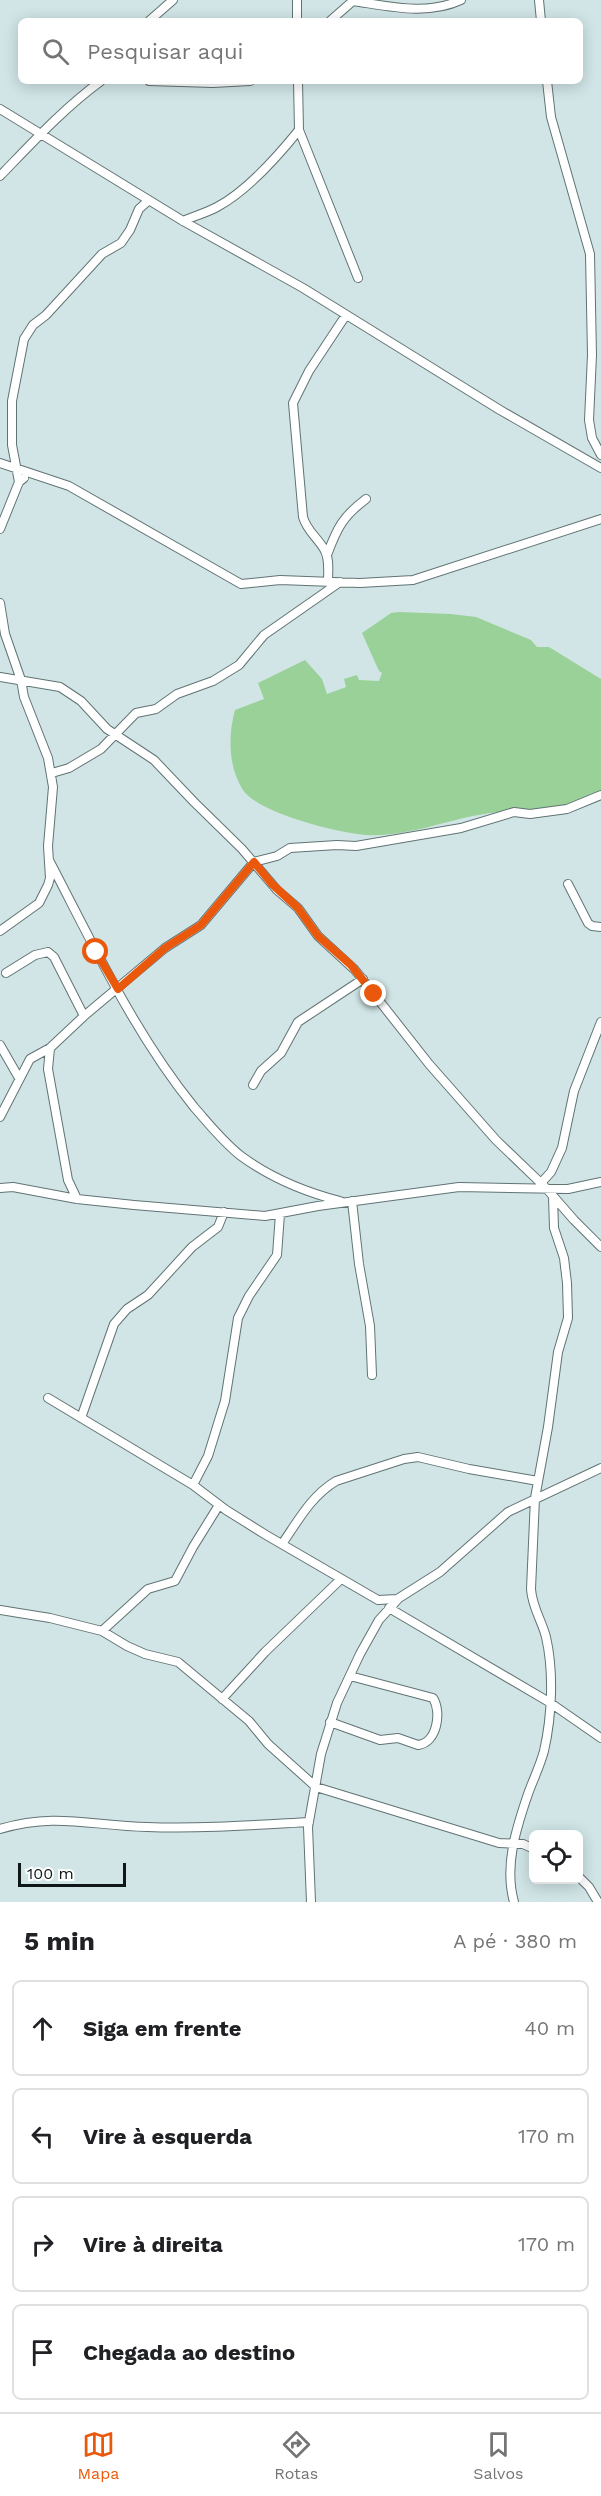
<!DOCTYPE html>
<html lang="pt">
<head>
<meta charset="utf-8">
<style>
	:root { --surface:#fff; --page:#f6f6f6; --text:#202124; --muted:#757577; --line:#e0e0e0; --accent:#ea580c }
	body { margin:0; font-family:"Work Sans",sans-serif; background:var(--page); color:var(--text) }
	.controls { position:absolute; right:18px; bottom:18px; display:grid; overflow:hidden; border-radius:9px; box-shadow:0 3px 15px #0003 }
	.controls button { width:54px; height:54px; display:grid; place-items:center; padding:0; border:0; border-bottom:2px solid var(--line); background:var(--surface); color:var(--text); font:30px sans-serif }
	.scale { position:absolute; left:18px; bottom:15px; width:108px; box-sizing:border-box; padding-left:6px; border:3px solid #101717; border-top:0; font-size:16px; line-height:21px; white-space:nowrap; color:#101717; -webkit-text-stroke:4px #fff; paint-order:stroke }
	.stop { position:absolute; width:18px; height:18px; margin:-14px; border:4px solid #ea580c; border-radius:50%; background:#fff }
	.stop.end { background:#ea580c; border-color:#fff; box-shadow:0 2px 6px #0008 }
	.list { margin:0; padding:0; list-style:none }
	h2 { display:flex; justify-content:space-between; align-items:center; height:78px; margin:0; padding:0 24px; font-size:26px }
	h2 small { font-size:20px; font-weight:400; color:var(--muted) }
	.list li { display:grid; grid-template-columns:39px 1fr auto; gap:18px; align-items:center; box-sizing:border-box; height:96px; margin:0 12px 12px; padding:0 12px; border:2px solid var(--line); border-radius:9px }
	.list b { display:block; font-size:22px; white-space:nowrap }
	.list em { font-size:20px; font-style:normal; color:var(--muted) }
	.icon { flex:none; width:33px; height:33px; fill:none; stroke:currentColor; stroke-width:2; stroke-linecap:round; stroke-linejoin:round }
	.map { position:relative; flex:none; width:601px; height:1902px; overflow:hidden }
	.search { position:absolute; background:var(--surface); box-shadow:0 3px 15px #0003; left:18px; right:18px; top:18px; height:66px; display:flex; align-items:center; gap:15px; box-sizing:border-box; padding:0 21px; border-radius:9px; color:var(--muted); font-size:22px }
	.sheet { height:510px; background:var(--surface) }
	nav { display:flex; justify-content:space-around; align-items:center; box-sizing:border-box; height:84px; border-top:2px solid var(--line); background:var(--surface); font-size:16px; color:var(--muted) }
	nav a { display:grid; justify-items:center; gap:3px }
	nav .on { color:var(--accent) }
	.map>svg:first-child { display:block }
</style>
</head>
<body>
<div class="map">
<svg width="601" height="1902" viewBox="0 0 601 1902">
	<rect width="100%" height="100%" fill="#d1e5e6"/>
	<!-- green -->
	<path fill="#9ad199" d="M399,612l52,2 25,3 55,23 6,7h12l52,32v120c-20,2 -39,9 -59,11 -13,2 -27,0 -41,2 -14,1 -31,4 -45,8 -29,7 -60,17 -90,15 -27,-2 -108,-22 -123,-45 -15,-23 -15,-55 -8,-80l29,-11 -6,-16 47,-23 17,19 5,15 19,-7 -2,-8 13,-4 2,5 20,1 3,-8 -3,-2 -17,-38 29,-20z"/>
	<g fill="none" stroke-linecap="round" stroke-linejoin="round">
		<!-- street casing -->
		<g stroke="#617374" stroke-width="10">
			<path id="street" d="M297,0v21
				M539,0l2,21
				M353,1c35,5 74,15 108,-1
				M149,21l24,-21
				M330,21l24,-21
				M149,81l64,2 37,-2
				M298,81l1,49 59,148
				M547,81l4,36 39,137 2,101 -3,65 3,18 9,17
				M0,109l183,112 120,67 197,122 101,58
				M0,176c32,-33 64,-68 101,-95
				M183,221c11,-5 23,-8 34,-14 30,-16 61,-51 82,-77
				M0,463l69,23 172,98 39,-4 80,3 53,-3 188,-61
				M19,482l-7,-37v-44l12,-62 9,-14 13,-10 56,-61 19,-11 9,-13 9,-21 10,-9
				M0,529l19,-47 5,-4
				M327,555c10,-27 16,-39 39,-56
				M328,582c0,-10 2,-24 -4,-33 -7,-12 -17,-18 -21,-32l-10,-114 16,-32 37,-56
				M0,603l5,31 16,46 3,17 24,61 5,29 -5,59 2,32 -2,7 -9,18 -39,28
				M0,677l60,10 21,14 26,28 47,31 40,42 48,47 35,41 21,18 20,28 37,34 74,94 67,76 50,48 28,32 27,27
				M52,773l17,-5 32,-19 35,-36 20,-4 21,-15 36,-13 26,-16 25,-30 76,-53
				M49,860c44,84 85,173 145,247 15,17 29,35 47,49 30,22 64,36 99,45
				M568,884l20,39 4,3 9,1
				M6,973l29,-18 13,-3 6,5 30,59
				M0,1045l19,33
				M50,1048l-2,21 20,111 9,19
				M253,1085l8,-14 20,-18 17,-31 65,-43
				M0,1117l30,-58 20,-11 34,-32 81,-68 36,-23 53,-63 23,-6 13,-8 47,-3 19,1 105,-18 53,-16 16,2 37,-5 34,-14
				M541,1183l10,-11 11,-24 12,-57 27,-69
				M0,1188l13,-1 64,12 57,6 131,11 53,-10 141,-19 109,2 33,-7
				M352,1201l7,63 11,62 2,49
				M48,1398l145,87 33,25 40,25 112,65 19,-1
				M81,1418l33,-94 13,-15 21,-14 44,-48 26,-20 6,-15
				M193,1485l15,-29 17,-55 13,-83 11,-22 28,-41 3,-41
				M282,1544c16,-23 29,-48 54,-63l68,-22 14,-2 51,12 69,12
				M389,1608l160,94 52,36
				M0,1610l50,8 52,13 25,15 18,8 33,8 71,59 19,23 48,43 183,56 24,1 11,5
				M102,1631l46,-42 27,-8 18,-34 26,-42
				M222,1699l43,-47 76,-73
				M330,1722l50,18 18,-2 20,7c19,-2 24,-33 15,-47l-83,-22
				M0,1829c55,-17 93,-3 147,-2 53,2 108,-2 162,-5
				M578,1876l11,11 9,15
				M311,1902l-3,-75 13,-73 16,-51 23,-49 19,-34 20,-22 41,-26 68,-60 93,-44
				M514,1902c-10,-36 2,-73 14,-108 5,-14 12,-28 16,-43 8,-35 10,-79 2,-114 -4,-16 -14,-30 -15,-48l4,-91 13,-71 10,-75 10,-34 -1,-35 -3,-25 -10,-30 -1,-32"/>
		</g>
		<!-- street -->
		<use href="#street" stroke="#fff" stroke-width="8"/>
	</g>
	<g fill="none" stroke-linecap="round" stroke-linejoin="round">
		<!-- route -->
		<path stroke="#ea580c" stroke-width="8" d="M96,952l22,37 47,-41 36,-23 53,-63 18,22 26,24 20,28 33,29 23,29"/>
	</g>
</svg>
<div class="controls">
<button><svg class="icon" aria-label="locate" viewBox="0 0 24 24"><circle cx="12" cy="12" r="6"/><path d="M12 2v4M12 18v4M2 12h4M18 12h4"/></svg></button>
</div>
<div class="scale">100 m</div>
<div class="stop" style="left:96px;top:952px"></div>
<div class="stop end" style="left:374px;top:994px"></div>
<div class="search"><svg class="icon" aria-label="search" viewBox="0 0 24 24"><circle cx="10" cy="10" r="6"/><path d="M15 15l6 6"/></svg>Pesquisar aqui</div>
</div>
<section class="sheet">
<h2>5 min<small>A pé · 380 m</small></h2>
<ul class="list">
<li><svg class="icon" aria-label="ahead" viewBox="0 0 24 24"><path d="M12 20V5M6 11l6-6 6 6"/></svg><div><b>Siga em frente</b></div><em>40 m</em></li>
<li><svg class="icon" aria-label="left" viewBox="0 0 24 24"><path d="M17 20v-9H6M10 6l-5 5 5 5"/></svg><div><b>Vire à esquerda</b></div><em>170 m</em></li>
<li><svg class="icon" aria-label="right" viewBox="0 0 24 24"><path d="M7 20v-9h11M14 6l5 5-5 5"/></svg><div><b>Vire à direita</b></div><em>170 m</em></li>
<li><svg class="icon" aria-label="arrive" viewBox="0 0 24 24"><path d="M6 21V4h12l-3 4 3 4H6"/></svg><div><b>Chegada ao destino</b></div></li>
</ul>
</section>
<nav>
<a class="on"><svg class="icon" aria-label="map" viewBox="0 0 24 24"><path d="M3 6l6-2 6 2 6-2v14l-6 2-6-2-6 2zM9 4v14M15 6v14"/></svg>Mapa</a>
<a><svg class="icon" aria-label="directions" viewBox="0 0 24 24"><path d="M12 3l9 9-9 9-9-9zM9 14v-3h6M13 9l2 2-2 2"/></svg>Rotas</a>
<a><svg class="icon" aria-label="saved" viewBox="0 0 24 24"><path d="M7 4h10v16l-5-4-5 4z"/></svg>Salvos</a>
</nav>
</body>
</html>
